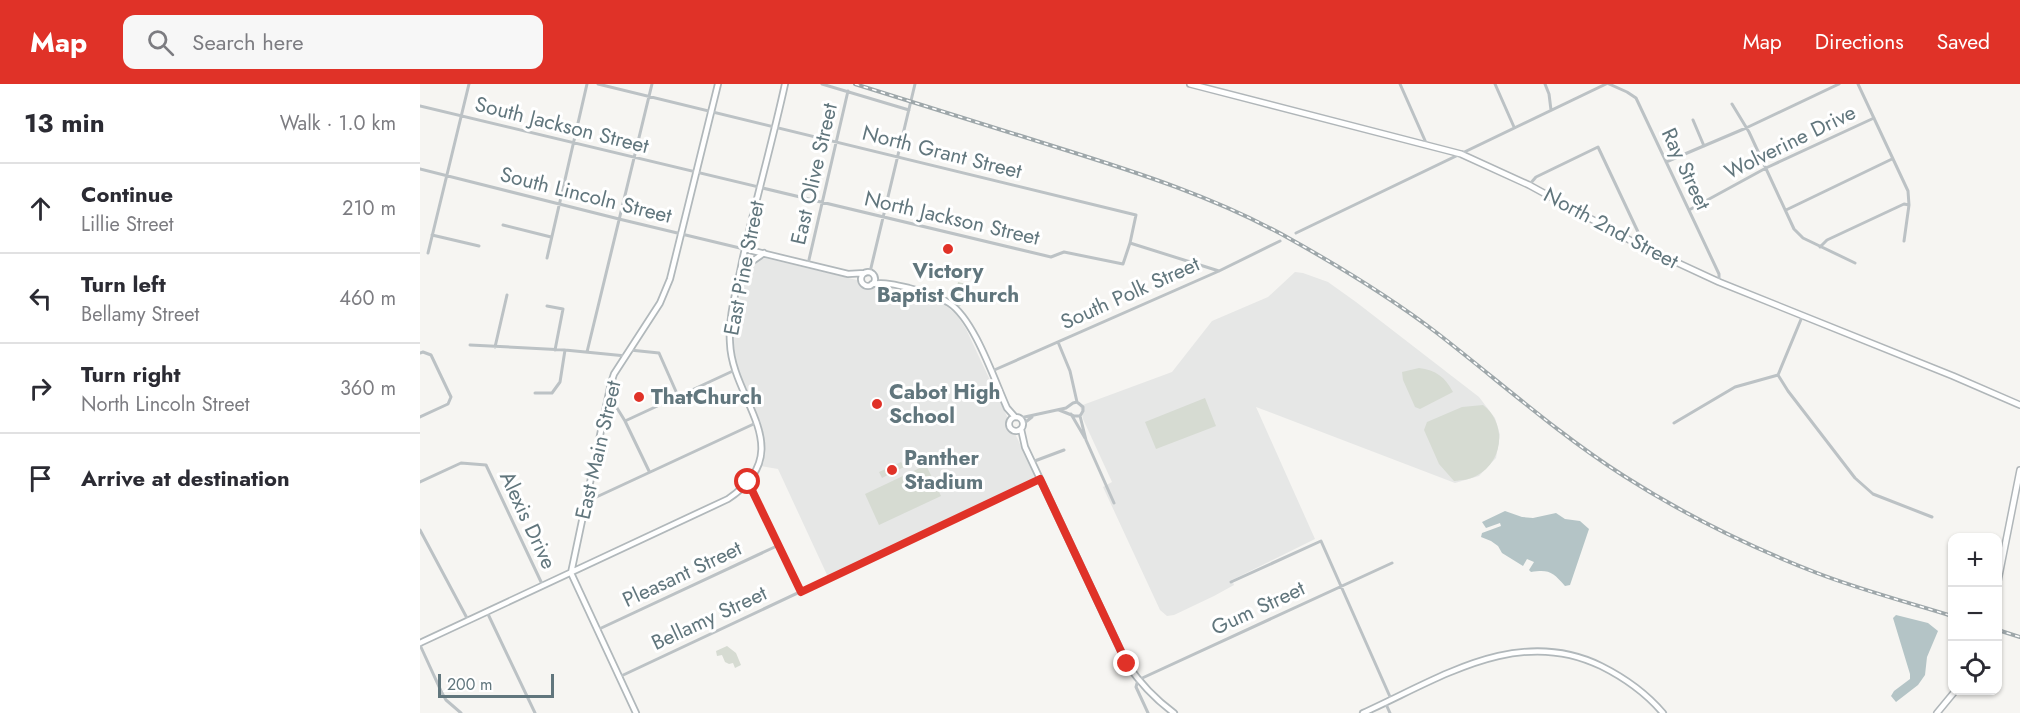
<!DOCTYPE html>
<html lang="en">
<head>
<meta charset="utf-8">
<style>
	:root { --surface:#fff; --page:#f7f7f7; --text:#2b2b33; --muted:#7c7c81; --line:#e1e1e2; --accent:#e03228 }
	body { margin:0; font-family:Jost,sans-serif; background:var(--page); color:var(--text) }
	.controls { position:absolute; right:18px; bottom:18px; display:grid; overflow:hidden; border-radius:12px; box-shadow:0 2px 4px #0004 }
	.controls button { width:54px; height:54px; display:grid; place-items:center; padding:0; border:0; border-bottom:2px solid var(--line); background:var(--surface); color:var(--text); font:30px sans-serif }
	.scale { position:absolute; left:18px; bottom:15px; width:116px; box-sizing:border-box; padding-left:6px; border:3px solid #61767d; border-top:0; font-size:16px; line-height:21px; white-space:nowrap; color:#61767d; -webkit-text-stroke:4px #fff; paint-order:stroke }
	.stop { position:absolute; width:18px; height:18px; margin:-14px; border:4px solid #e03228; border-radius:50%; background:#fff }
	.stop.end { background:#e03228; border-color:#fff; box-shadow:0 2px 6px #0008 }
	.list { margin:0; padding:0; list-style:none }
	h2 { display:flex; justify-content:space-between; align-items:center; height:78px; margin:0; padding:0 24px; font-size:26px }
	h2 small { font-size:20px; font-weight:400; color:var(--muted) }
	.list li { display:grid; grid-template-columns:39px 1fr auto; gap:18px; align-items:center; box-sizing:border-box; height:90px; padding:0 24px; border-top:2px solid var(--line) }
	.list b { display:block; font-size:22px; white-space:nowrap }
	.list p { margin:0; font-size:20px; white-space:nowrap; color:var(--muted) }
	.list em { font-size:20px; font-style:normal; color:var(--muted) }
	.icon { flex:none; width:33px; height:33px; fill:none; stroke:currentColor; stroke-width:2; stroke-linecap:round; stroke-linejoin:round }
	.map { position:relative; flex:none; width:1600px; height:629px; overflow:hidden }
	header { display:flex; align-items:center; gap:36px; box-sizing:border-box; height:84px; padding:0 30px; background:var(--accent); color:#fff }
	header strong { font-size:28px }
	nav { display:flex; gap:33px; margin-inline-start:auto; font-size:21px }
	.search { width:420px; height:54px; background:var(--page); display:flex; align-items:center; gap:15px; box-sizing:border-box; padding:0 21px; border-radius:12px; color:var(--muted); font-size:22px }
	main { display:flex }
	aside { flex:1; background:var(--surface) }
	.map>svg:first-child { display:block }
</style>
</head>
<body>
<header>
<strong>Map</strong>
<div class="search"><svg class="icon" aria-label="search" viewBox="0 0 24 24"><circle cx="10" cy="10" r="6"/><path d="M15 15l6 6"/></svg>Search here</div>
<nav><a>Map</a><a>Directions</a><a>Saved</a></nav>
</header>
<main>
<aside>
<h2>13 min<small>Walk · 1.0 km</small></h2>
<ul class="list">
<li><svg class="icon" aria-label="ahead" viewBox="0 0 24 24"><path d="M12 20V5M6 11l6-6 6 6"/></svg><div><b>Continue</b><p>Lillie Street</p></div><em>210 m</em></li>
<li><svg class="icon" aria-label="left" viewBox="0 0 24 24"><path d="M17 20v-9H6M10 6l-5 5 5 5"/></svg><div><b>Turn left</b><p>Bellamy Street</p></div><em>460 m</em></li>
<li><svg class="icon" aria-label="right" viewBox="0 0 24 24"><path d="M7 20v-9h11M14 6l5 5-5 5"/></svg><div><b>Turn right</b><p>North Lincoln Street</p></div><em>360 m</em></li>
<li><svg class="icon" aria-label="arrive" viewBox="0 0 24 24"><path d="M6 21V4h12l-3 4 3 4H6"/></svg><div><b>Arrive at destination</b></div></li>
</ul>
</aside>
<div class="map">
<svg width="1600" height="629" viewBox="0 0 1600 629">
	<rect width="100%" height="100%" fill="#f6f5f2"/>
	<!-- built -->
	<path fill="#e6e7e6" d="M345,174l163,39 16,7 13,11 9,14 68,145 -1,7 -205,96 -50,-108 -17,-3 3,-14v-16l-4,-15 -26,-61 -2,-29 13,-59 3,-6 11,-7z
		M875,188l8,1 25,9 28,20 123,95 16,21 5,17 -4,23 -17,18 -24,7 -199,-76 59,132 -83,41 2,5 -20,11 -40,19 -7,1 -7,-6 -57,-123 9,-5 -29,-63 -3,-13 92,-34 40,-51 56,-24z"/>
	<!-- green -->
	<path fill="#d6dbd2" d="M538,198l13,3 -4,14 -8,8 -5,-6z
		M999,284c17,2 26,9 34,24l-33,17 -5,-2 -12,-27 -1,-8z
		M785,314l11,28 -60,23 -11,-27z
		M1063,321c24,18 21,57 -7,71 -7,4 -14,4 -22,5l-15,-17 -15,-34 3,-8 35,-15z
		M481,378l3,5 -22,11 -3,-6z
		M506,381l15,31 -62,29 -14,-31z
		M307,562l9,7 5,12 -6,3 -2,-5 -4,1 -4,-2 -3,-7 -5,1 -1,-5z"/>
	<!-- water -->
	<path fill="#b4c4c6" d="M1085,427l17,6 11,1 23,-5 9,6 15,2 9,8 -19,56 -5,1c-12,-14 -16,-17 -34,-14l-2,-2 5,-8 -7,-3 -4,7 -21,-13 -4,-7 -7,-5 -10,-4 1,-4 19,-7 -1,-3 -14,5 -4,-6z
		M1476,531l32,8 10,8 -11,26 -2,18 -7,10 -22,17 -5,-6 3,-5 16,-12v-5l-17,-56z"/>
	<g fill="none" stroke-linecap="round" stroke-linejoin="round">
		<!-- secondary casing -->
		<g stroke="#b1b8bb" stroke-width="8">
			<path id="secondary" d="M325,165l103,25 17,-1
				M441 195a7 7 0 1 1 14 0a7 7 0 1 1-14 0Z
				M322,190l5,-9 17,-12
				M452,200c13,-2 25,1 37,4 14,4 28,7 40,15 25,16 45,76 58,105l8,9
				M589 340a7 7 0 1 1 14 0a7 7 0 1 1-14 0Z
				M601,345l4,18 102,217c13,19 28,35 47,49
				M0,559l308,-144c73,-49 4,-98 2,-156 -2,-27 7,-54 12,-81 13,-60 30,-118 43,-178
				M216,629l-65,-140 40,-190 3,-9 46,-71 10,-24 48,-195
				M943,629c76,-34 154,-88 238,-47 24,12 45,27 62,47"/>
		</g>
		<!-- primary casing -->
		<g stroke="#b0b6b9" stroke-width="8">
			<path id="primary" d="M770,0l271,70 68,31 108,59 82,38 234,94 67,29
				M1578,497l22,-111
				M1517,629l19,-23"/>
		</g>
		<!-- street -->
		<path stroke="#bcc2c5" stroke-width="3" d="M178,0l538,131 -6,28
			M402,0l87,26
			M980,0l27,61
			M1075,0l19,43
			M1125,0l4,10 2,16
			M1189,0l18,8 9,6 83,176v7
			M1438,0l50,107 1,14 -5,36
			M1312,20l17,28 45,97 9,9 52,25
			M0,22l631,151 13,-5 59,12 7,-21 89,28
			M1273,36l11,26
			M1246,78l80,-34 93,-44
			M0,85l199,50 125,30
			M1109,101l7,-8 62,-30 41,87 -2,10
			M1269,126l77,-42 108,-50
			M1366,126l106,-51
			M83,141l48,12
			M876,149l310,-149
			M12,151l47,11
			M1400,163l7,-7 77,-36 5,1
			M8,169l41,-169
			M127,174l40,-174
			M388,180l40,-173
			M450,188l45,-188
			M127,222l16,3 -8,41
			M1382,233l-24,58 10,16 67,87 18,16 59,23
			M638,258l12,29 7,31 6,5v4l-3,5 6,24 28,63
			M50,261l95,5 61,6
			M75,263l12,-52
			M210,266l29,3 19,43
			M167,268l65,-268
			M0,269l3,-1 8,3 20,42 -3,7 -28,13
			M572,287l227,-100 61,-30
			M115,309h17l8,-11 5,-32
			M189,311l16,26 24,50
			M639,326l15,6h5
			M651,330l14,24
			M600,334l46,-10 7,-5 4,-1
			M205,337l110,-51
			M1254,339l61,-36 43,-12
			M603,340l9,-7
			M612,378l32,-12
			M0,398l41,-19 25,2 57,121
			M328,398l53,110
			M167,416h3l168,-78
			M0,446l48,90
			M811,498l90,-41 70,158
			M67,528l48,101
			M177,546l182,-85
			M0,561l22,48 4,7 15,13
			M199,593l421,-198
			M965,618l5,11
			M728,629l-12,-26 2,-7 254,-117"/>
		<!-- secondary -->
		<use href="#secondary" stroke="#fff" stroke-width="4.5"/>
		<!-- primary -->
		<use href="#primary" stroke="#fff" stroke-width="5"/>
		<!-- rail casing -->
		<g stroke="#9ea7aa" stroke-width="4">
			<path id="rail" d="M435,0c67,21 134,42 201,63 80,25 162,51 236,93 50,28 99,58 145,93 62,48 121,101 187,143 61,39 126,71 193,97 44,17 90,29 135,43
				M1578,546l22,7"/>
		</g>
		<!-- rail -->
		<use href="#rail" stroke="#fff" stroke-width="1.5" stroke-dasharray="4.5" stroke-linecap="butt"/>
	</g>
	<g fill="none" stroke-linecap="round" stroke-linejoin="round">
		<!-- route -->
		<path stroke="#e03228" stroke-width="8" d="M328,398l53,110 239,-113 87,185"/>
	</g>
	<!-- markers -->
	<g fill="#e03228" stroke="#fff" stroke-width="2">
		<circle cx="528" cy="165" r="6"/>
		<circle cx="219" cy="313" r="6"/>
		<circle cx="457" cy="320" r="6"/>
		<circle cx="472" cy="386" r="6"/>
	</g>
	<g text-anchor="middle" stroke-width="6" stroke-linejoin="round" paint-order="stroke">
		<!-- street labels -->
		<g font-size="21" fill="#61767d" stroke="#fff">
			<text transform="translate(142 41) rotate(14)" y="7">South Jackson Street</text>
			<text transform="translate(1370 58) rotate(-26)" y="7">Wolverine Drive</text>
			<text transform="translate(522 68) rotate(14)" y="7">North Grant Street</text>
			<text transform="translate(1266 85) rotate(65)" y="7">Ray Street</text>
			<text transform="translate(394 90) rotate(-77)" y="7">East Olive Street</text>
			<text transform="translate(166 111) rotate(14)" y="7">South Lincoln Street</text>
			<text transform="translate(532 134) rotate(13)" y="7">North Jackson Street</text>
			<text transform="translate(1191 144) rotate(28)" y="7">North 2nd Street</text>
			<text transform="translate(324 184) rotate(-79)" y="7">East Pine Street</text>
			<text transform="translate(710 209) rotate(-24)" y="7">South Polk Street</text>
			<text transform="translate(178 366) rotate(-77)" y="7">East Main Street</text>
			<text transform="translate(108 436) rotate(65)" y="7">Alexis Drive</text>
			<text transform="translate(262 490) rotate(-25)" y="7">Pleasant Street</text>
			<text transform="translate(838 524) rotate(-25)" y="7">Gum Street</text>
			<text transform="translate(289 534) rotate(-25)" y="7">Bellamy Street</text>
		</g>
		<!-- poi labels -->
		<g font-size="21" font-weight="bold" fill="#61767d" stroke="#fff" text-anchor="start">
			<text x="528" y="194" text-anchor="middle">Victory<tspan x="528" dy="24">Baptist Church</tspan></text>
			<text x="469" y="315">Cabot High<tspan x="469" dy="24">School</tspan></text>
			<text x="231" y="320">ThatChurch</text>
			<text x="484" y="381">Panther<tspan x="484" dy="24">Stadium</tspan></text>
		</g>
	</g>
</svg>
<div class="controls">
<button>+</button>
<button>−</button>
<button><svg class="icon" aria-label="locate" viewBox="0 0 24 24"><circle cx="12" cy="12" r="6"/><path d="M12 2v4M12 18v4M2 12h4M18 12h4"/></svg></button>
</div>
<div class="scale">200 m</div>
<div class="stop" style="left:328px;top:398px"></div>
<div class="stop end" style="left:707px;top:580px"></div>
</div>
</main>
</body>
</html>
